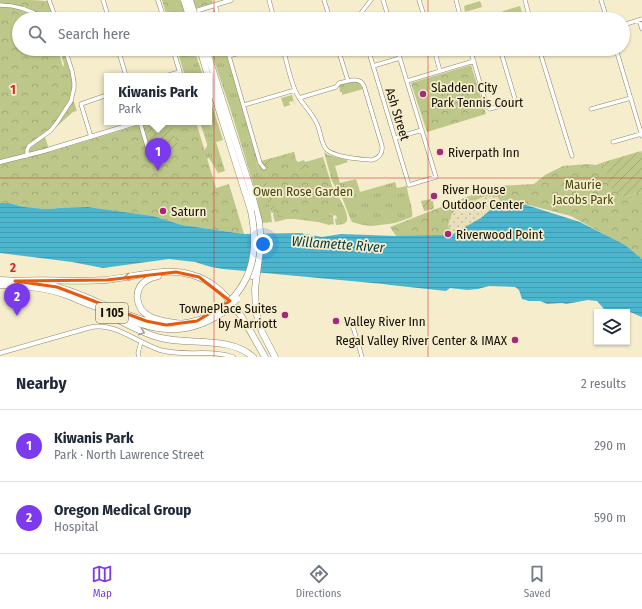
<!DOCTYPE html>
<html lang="en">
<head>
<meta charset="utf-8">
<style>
	:root { --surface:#fff; --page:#f6f6f7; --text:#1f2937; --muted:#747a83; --line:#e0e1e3; --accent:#7c3aed }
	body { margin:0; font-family:"Fira Sans Condensed",sans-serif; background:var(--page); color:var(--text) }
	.controls { position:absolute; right:12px; bottom:12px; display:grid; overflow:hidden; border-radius:0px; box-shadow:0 1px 3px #0004 }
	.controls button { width:36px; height:36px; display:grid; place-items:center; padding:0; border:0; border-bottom:1px solid var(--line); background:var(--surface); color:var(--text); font:20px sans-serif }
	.you { position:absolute; left:263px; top:244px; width:14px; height:14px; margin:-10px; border:3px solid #fff; border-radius:50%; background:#1a73e8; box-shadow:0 0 0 6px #1a73e833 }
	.badge { display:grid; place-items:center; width:26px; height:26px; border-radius:50%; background:var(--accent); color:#fff; font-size:13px; font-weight:700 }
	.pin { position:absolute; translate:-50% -33px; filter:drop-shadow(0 1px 2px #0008) }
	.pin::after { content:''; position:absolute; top:21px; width:14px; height:12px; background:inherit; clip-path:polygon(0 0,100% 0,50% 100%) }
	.popup { position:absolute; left:104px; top:73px; width:108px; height:52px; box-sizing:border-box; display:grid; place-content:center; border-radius:0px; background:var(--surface); filter:drop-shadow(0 1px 3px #0005); font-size:13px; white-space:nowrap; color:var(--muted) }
	.popup b { font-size:15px; color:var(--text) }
	.popup::after { content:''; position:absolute; left:50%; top:100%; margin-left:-8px; border:8px solid transparent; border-top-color:var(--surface) }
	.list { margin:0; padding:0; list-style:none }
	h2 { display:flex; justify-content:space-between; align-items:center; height:52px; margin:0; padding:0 16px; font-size:17px }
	h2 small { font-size:13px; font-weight:400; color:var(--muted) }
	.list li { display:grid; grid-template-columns:26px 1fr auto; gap:12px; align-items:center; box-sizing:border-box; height:72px; padding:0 16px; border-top:1px solid var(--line) }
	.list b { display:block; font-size:15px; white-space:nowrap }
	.list p { margin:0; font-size:13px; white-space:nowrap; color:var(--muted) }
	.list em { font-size:13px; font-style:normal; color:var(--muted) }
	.icon { flex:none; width:22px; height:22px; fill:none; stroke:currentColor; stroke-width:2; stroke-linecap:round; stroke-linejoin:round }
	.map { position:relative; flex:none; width:642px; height:357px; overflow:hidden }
	.search { position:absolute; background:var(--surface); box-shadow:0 1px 3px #0004; left:12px; right:12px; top:12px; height:44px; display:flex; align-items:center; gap:10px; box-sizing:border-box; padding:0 14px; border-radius:22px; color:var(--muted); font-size:15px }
	.sheet { height:196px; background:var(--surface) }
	nav { display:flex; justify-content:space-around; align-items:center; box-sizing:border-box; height:56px; border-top:1px solid var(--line); background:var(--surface); font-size:11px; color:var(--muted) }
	nav a { display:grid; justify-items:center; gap:2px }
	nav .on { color:var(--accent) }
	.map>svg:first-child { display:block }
</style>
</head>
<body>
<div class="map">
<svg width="642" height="357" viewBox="0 0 642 357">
	<defs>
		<pattern id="grass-tufts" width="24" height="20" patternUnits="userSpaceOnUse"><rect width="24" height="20" fill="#bdc789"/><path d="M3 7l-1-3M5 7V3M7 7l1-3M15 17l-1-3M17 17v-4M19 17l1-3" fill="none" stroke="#a2aa75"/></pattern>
		<pattern id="forest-crowns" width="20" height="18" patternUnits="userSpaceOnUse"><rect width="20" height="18" fill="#bdc789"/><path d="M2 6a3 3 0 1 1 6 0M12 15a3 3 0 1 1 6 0" fill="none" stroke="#a2aa75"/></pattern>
		<pattern id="sand-dots" width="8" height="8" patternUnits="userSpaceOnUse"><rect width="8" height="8" fill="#e9dfba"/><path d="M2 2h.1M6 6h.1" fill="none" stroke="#c7be9e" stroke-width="1.8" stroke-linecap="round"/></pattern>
		<pattern id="garden-furrows" width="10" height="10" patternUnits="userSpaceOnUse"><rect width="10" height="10" fill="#bdc789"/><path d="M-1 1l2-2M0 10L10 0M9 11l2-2" fill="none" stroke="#a2aa75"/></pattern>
		<pattern id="water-rules" width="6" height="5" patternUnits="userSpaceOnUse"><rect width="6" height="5" fill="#4cb6cf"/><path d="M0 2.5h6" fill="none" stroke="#429bb0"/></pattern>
	</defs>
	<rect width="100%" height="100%" fill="#f6edcd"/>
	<!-- grass -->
	<path fill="url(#grass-tufts)" d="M19,0l29,1 6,18h-7z
		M214,11l2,8h-16v-2c5,-1 9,-5 14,-6z
		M177,49h17l9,27h-17l-3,-6z
		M210,49h15l33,112 -2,2 14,45 2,14 -10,1 -7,-33 -24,-79z
		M353,81l6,2 4,6 -21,6v-3h-2l-1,-7z
		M292,95l3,11 -2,-5 -4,1 1,3 -6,2 -3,-9z
		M209,96l14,44 -7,2 9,29 -7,2 -9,-15 -4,2 -2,-8 4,-6v-2l-7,-22h9z
		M324,152l4,3 19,5 1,2 -13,4 5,17 16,-4 4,13 35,-10 2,6 10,-2c0,9 7,23 5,31l-17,6 -23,3 -9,-1 -11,-3 -2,-4 -7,-18 -11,-19z
		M333,188c4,6 20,30 12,35 -2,2 -6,1 -9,2l-1,-6h2l-1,-4 -2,1 -7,-5z
		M327,212l6,4 1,9 -2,-1 -3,1 -11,-3 -24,-3h-7l-12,3 -2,-7 1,-2z"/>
	<!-- forest -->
	<path fill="url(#forest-crowns)" d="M0,0h29l14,1 5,18h-29v30h39l5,18 1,-3 -2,-6v-7l-2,-2h4l5,14 4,20 -2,11 6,17 -4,1 -28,25 5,15 99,-30h47l20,66 13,-4 15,50 -62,-9 -29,-9 -65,-9 -28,1 -14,1 -22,-2 -15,-4h-9z
		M162,0h50l1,3 -46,14z
		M480,1l2,6 -17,5 -1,-6z
		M471,65l15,49 -59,18 -16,-49z
		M294,152l2,8 2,2 6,-2 1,2 18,-5 9,29 4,6 -2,1 1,8 -2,8 -5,8 -5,3 -6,1 -33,-4 -13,-5 -15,-49z
		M604,162l2,8 17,27 19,-5v67l-17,-13 -54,-30 -54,-14 -64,32 -12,2h-45l-6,-9 92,-36 16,-5 36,-2 11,-9 18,-9 25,-2 8,1z"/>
	<!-- sand -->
	<path fill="url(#sand-dots)" d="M485,196l13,1 2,5 -19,16 -28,16 -5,-9 4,-12 11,-8z"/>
	<!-- garden -->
	<path fill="url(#garden-furrows)" d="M155,122h15l8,25 -24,7 -8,-27 2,-3z
		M641,151l1,3v38l-19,5 -13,-10 -6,-25z
		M294,152l2,9 -6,-5 -6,2 -4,-1 -3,1 -3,2 -5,6 -2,1 -3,-2 -3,-4z
		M304,163l3,10 -2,2 -7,-10v-1z
		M259,171l6,11 9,5v5l-2,2 2,1 -1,7 2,7 -3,4 -1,-1z
		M431,199v2h2l1,8 -10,2 -3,-10z"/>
	<!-- pitch -->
	<path fill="#bdc789" d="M520,6l4,13h-19l-2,-8z
		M481,12l1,3 8,-2 2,6h-25l-1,-2z
		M424,87l4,12 -6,2 -4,-12z"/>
	<!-- water -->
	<path fill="url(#water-rules)" d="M502,200l15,2 63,20 45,23 17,14v58l-19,-8 -4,2 -15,-2 -7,-8 -9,-1 -22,4 -4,-1 -15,1 -7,-3h-11l-7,-2 -3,-9 -4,-3 -26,-1 -11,3 -11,1 -17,-2 -4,3 -56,-6 -7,-1 -160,-15 -12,-2 -16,-5 -26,-3 -66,9 -31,-6 -72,-9v-50h9l15,4 22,2 14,-1 28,-1 65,9 29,9 62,9 56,-1 22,4 19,-3 54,2 52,-1 6,-1 28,-16z"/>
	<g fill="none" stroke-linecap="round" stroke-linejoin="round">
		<!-- minor casing -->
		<g stroke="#90876a" stroke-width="4.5">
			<path id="minor" d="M49,0l7,19
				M103,0l6,19
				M269,0l5,19
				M324,0l6,19
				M383,0l6,19
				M419,0l6,19
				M456,0l5,19
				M525,0l5,19
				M601,0l6,19
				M0,5c17,0 31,5 45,14
				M215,5l4,14
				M351,19l7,-2 13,-17
				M639,20l3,9
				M623,25l19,-6
				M118,49l8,27
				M227,49l33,114 4,5
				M283,49c4,13 8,36 15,47 6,10 15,18 19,28 4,8 4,21 10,26 10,8 33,9 45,10 7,-2 11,-7 10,-14l-18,-60c-3,-7 -9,-7 -16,-5l-10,-32
				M368,49l41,136 27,-8 -39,-128
				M434,49l6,22
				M470,49l17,58 3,2 23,-7 1,-1 1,-2 -15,-50
				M539,49l33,107
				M616,49l26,87
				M71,50l4,-1
				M229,56l23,-7
				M373,66l27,-8
				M166,76l13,-4
				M407,81l67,-20
				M299,98l37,-11 3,-4 9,-2
				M244,105l51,-15
				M591,109l40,-11
				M140,122l11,38
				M91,137l-10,-33 26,-9
				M395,138l27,-8
				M613,142l28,-8
				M27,156v-6l2,-4 21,-15 6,-7 15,-23 3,-13v-6l-2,-11 -7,-22
				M351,323l3,7 8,27
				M139,357l-1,-4 3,-11"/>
		</g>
		<!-- tertiary casing -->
		<g stroke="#90876a" stroke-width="5">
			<path id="tertiary" d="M158,0l6,19
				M170,19l61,-19
				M173,49l8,27
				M0,162l44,-11 95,-29
				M0,353l88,-25c27,-7 47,14 72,22 24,7 50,-1 73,7"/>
		</g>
		<!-- motorway casing -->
		<g stroke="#90876a" stroke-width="7">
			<path id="motorway" d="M200,49l8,27
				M206,49l44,138 9,34 2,21 -6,47 1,23 6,20 13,25
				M209,78l42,133
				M158,276c-4,1 -8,2 -11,4 -15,9 -11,29 2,36 10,6 23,6 33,8
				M252,276l3,-11
				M0,280l19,1
				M15,281c30,-2 60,1 91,-1 19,-2 38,-7 57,-8 58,-4 77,42 102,85
				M38,283c43,6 79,33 121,41
				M0,285c22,1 45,2 66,10 6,2 12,5 17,7 10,4 19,7 29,11 41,17 70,26 110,0
				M111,316c15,8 33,18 50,22 29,7 69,-2 92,19
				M178,324c17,-2 28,-5 42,-14"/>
		</g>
		<!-- minor -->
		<use href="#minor" stroke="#fff" stroke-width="3.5"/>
		<!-- tertiary -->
		<use href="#tertiary" stroke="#fff" stroke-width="4"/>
		<!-- motorway -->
		<use href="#motorway" stroke="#fff" stroke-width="6"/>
		<!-- motorway-bridge casing -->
		<g stroke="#90876a" stroke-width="7" stroke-linecap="butt">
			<path id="motorway-bridge" d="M184,0l6,19
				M190,0l6,19
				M220,310c33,-26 39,-59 31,-99
				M222,313l15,-14"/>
		</g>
		<!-- motorway-bridge -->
		<use href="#motorway-bridge" stroke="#fff" stroke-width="6"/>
	</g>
	<!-- one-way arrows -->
	<defs><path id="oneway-chevron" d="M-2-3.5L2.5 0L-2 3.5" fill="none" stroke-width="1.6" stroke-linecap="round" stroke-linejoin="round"/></defs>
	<g stroke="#a19f9b">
		<use href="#oneway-chevron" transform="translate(127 277) rotate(172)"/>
		<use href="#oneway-chevron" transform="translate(142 332) rotate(20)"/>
	</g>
	<!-- marked area -->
	<path fill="none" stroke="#e8590c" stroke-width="3" stroke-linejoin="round" d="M176,272l23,5 31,24 -33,20 -31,4 -20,-4 -89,-34 -42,-6 92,-1z"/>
	<!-- grid -->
	<path fill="none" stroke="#d62828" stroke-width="1" stroke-opacity="0.55" d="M214,0v19M428,0v19M214,49v308M428,49v308M0,178h642"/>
	<!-- markers -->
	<g fill="#a6287a" stroke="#f6edcd" stroke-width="1.5">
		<circle cx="423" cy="94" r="4"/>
		<circle cx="440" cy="152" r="4"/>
		<circle cx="434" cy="196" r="4"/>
		<circle cx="163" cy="211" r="4"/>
		<circle cx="448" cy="234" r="4"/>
		<circle cx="285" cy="315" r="4"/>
		<circle cx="336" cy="321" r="4"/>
		<circle cx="515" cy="340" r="4"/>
	</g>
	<g text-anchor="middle" stroke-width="3.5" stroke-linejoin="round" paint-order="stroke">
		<!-- shield labels -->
		<rect fill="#f6edcd" stroke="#575241" stroke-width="1" x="96" y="303" width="32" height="20" rx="3"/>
		<g font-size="12" font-weight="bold" fill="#130f05">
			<text x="112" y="317">I 105</text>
		</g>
		<!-- poi labels -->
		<g font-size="13" fill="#130f05" stroke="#f6edcd" text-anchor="start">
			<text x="431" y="92">Sladden City<tspan x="431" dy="15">Park Tennis Court</tspan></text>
			<text x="448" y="157">Riverpath Inn</text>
			<text x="442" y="194">River House<tspan x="442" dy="15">Outdoor Center</tspan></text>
			<text x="171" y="216">Saturn</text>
			<text x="456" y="239">Riverwood Point</text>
			<text x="277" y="313" text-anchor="end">TownePlace Suites<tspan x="277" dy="15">by Marriott</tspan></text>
			<text x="344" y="326">Valley River Inn</text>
			<text x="507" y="345" text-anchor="end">Regal Valley River Center &amp; IMAX</text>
		</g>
		<!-- street labels -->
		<g font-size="13" fill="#130f05" stroke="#f6edcd">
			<text transform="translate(398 114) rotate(73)" y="5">Ash Street</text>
		</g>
		<!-- park labels -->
		<g font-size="13" fill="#444a0f" stroke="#f6edcd">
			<text x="583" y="189">Maurie<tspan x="583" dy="15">Jacobs Park</tspan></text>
			<text x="303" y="196">Owen Rose Garden</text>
		</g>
		<!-- water labels -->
		<g font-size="14" font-style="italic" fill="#083b45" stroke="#f6edcd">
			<text transform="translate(338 244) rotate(4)" y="5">Willamette River</text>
		</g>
	</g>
	<g font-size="13" text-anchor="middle" font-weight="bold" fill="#d62828" stroke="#f6edcd" stroke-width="3.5" stroke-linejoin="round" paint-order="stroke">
		<text x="13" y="94">1</text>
		<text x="13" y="272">2</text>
	</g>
</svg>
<div class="controls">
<button><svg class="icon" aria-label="layers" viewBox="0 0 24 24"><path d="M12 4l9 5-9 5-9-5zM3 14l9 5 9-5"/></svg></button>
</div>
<div class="you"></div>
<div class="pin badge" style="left:158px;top:171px">1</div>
<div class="popup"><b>Kiwanis Park</b>Park</div>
<div class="pin badge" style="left:17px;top:316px">2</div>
<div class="search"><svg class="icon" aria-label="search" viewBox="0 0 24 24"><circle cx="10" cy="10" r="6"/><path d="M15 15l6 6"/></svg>Search here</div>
</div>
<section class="sheet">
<h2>Nearby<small>2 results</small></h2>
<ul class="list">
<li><span class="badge">1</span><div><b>Kiwanis Park</b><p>Park · North Lawrence Street</p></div><em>290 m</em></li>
<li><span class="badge">2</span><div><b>Oregon Medical Group</b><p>Hospital</p></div><em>590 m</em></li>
</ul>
</section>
<nav>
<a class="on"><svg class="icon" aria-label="map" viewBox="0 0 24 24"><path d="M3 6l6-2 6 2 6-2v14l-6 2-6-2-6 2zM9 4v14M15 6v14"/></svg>Map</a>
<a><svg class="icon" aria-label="directions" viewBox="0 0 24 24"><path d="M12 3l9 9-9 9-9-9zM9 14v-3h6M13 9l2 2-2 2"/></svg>Directions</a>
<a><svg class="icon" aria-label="saved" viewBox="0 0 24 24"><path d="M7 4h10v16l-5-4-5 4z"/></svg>Saved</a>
</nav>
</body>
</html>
